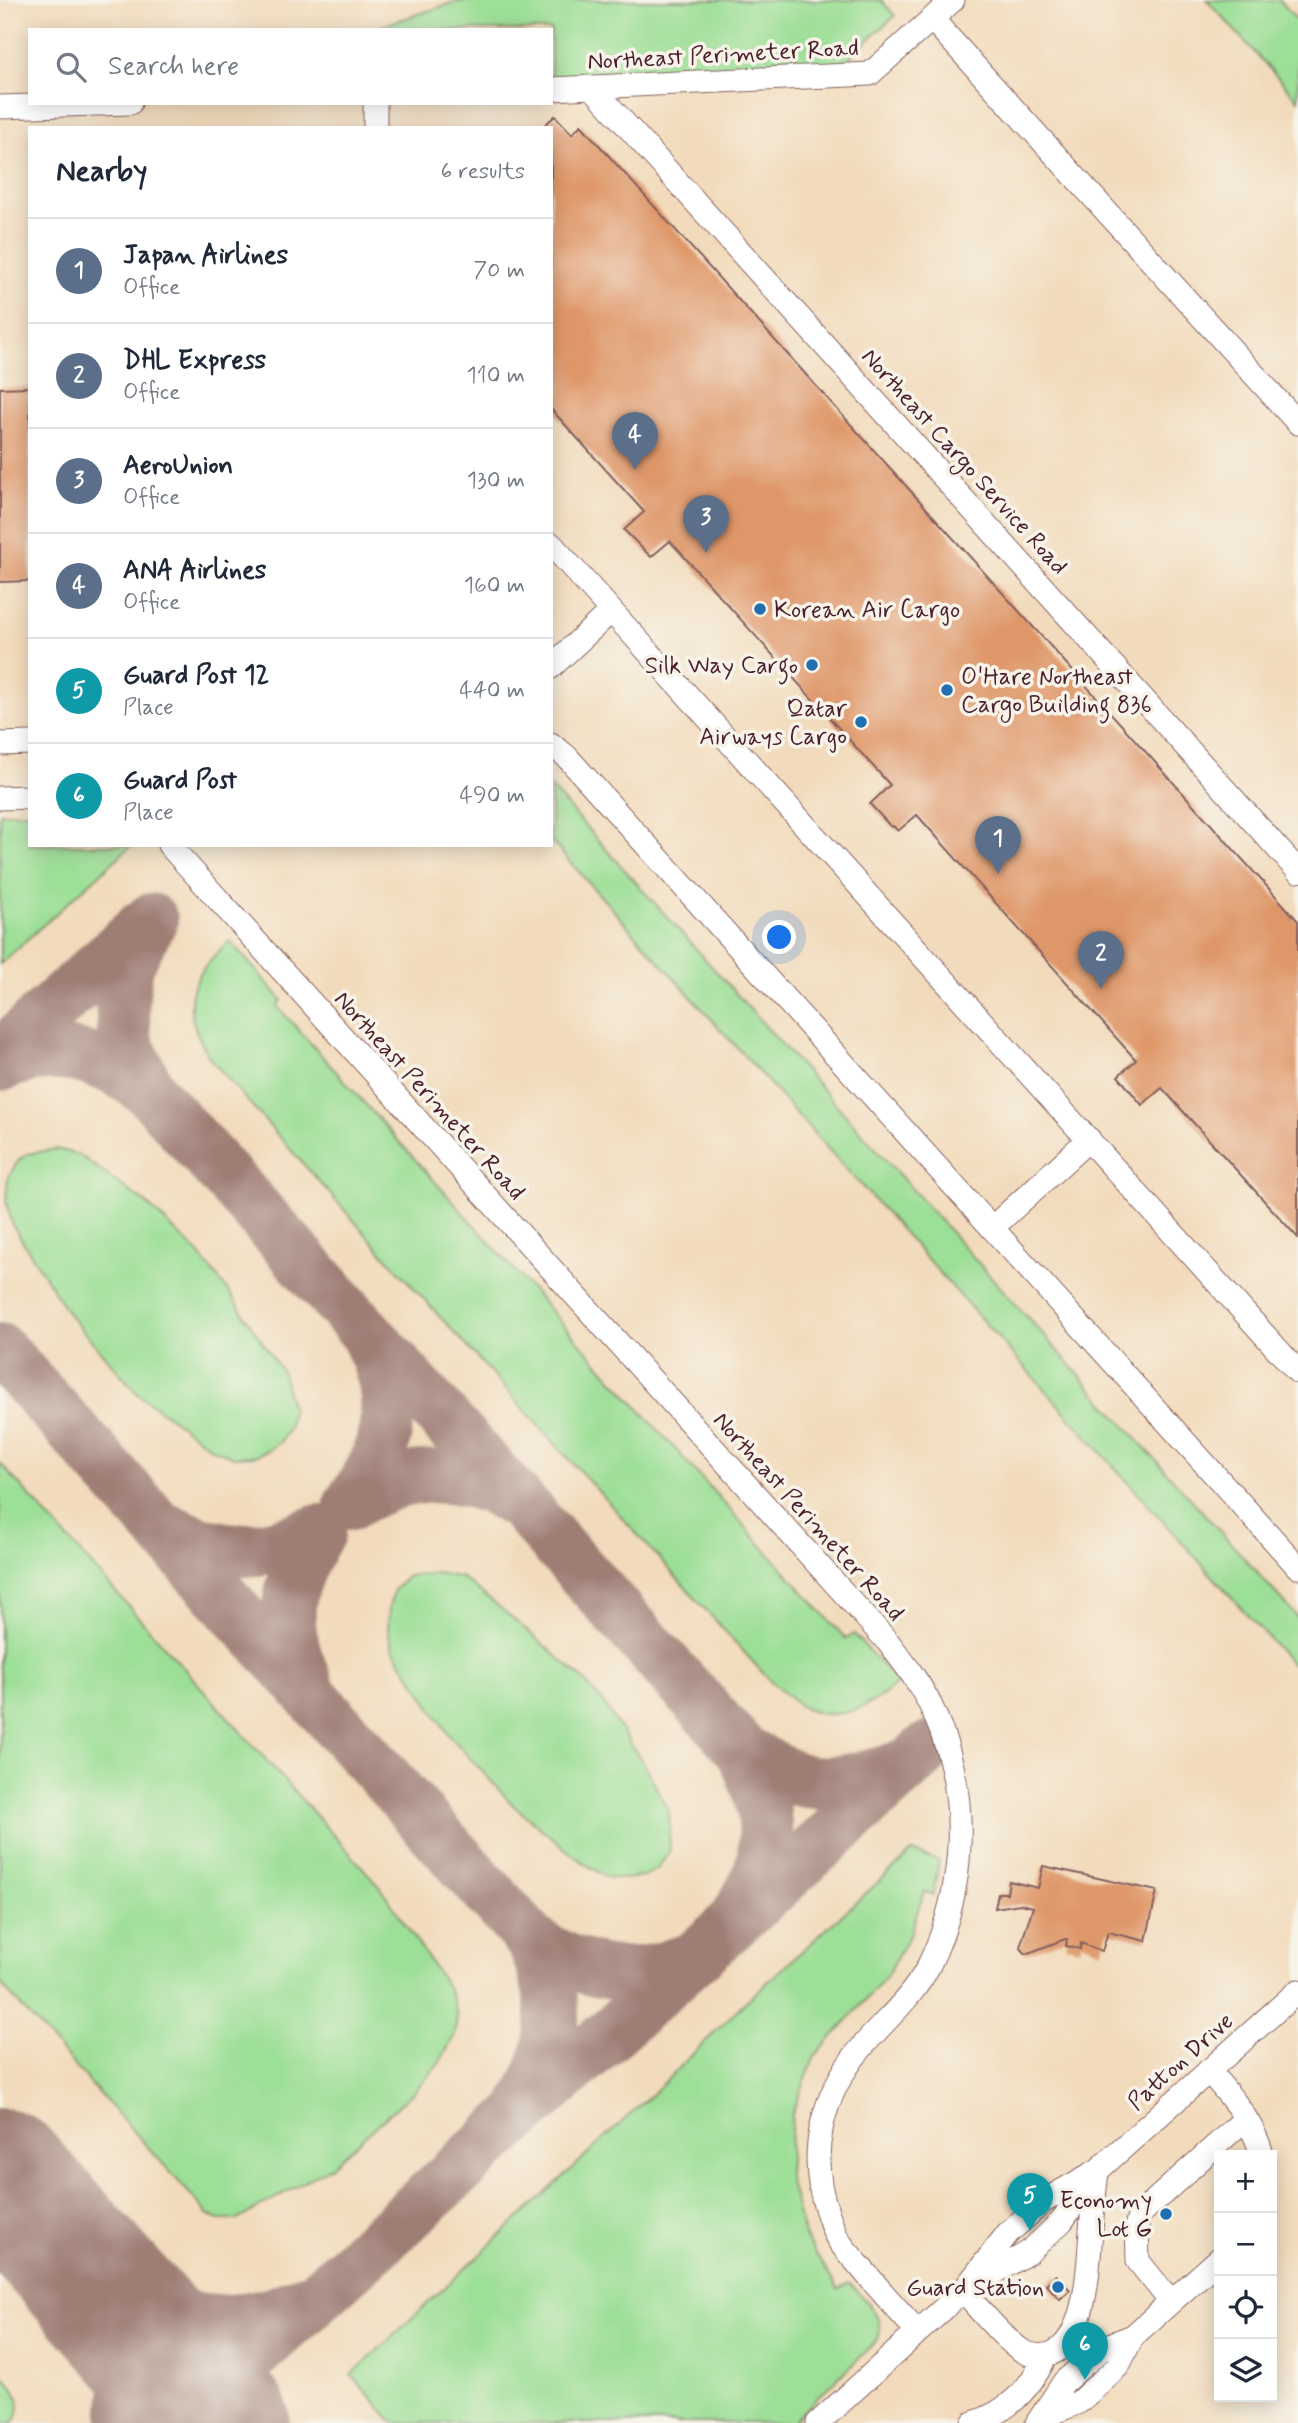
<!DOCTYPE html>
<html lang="en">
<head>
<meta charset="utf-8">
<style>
	:root { --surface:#fff; --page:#f6f6f7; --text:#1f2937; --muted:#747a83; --line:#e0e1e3; --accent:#b45309 }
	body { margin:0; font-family:Mynerve,sans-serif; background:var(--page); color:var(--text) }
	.controls { position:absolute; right:21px; bottom:21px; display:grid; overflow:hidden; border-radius:0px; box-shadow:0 4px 18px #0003 }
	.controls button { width:63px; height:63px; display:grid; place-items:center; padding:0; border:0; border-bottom:2px solid var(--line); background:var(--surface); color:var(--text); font:35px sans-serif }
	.you { position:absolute; left:780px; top:938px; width:24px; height:24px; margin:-18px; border:5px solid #fff; border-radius:50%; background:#1a73e8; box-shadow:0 0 0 10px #1a73e833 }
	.badge { display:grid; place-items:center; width:46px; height:46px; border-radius:50%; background:var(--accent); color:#fff; font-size:23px; font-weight:700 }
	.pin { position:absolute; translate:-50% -58px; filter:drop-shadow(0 2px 4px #0008) }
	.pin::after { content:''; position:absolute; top:37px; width:24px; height:21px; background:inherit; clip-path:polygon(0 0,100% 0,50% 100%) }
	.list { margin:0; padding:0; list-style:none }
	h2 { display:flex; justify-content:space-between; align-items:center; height:91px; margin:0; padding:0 28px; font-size:30px }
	h2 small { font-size:23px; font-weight:400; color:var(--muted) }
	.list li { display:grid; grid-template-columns:46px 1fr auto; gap:21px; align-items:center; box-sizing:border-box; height:105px; padding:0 28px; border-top:2px solid var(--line) }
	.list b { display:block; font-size:26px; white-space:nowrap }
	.list p { margin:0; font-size:23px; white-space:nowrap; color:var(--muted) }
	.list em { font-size:23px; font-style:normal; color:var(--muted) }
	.icon { flex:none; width:38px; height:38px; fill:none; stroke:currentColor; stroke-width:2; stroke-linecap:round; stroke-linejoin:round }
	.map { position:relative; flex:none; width:1298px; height:2423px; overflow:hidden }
	.search { position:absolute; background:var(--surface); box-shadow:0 4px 18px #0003; left:28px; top:28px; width:525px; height:77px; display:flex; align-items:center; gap:18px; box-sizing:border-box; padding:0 24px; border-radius:0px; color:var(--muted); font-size:26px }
	.panel { position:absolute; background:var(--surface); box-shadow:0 4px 18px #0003; left:28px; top:126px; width:525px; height:721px; border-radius:0px }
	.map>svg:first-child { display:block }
</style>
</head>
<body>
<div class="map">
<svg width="1298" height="2423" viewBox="0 0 1298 2423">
	<rect width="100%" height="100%" fill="#f7f3e8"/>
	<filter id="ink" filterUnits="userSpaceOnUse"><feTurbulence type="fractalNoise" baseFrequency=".0143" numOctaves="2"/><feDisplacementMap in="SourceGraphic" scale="14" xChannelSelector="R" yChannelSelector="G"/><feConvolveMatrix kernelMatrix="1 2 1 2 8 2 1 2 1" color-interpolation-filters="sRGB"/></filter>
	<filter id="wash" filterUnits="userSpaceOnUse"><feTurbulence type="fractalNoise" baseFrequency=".00686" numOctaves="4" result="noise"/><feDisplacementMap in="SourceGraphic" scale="28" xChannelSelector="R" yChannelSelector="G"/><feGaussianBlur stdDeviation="1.57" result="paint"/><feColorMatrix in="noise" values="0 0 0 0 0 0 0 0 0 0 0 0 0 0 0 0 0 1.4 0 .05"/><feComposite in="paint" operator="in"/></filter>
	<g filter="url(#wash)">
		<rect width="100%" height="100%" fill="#f2dbbc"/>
		<!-- green -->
		<path fill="#9cdf96" stroke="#737f60" stroke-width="2" d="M478,0h403l14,16 -54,49 -290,13v-48h-181l85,-28z
			M1207,0h72l19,21v79z
			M551,788l747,830v53l-747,-830z
			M30,812v33h102l-132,119v-151z
			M230,941l52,59 -5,6 569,633 8,-5 44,49c-25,23 -62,42 -96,24 -11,-6 -21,-17 -30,-24l-368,-406 -193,-217c-31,-52 -27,-79 19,-119z
			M57,1149l22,6 67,48 52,50 31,39 54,81 9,37 -4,20 -8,12 -13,9 -13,5 -20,1 -21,-8 -75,-55 -69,-79 -56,-89 -7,-25 2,-24 11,-17 8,-6z
			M0,1463l381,425 68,102 8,25 -2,20 -17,30 -22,25 -86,77 -93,53h-18l-11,-6 -208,-231z
			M438,1573l24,5 35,27 86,74 22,26 42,64 22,43 1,38 -12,18 -14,8 -18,3 -20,-2 -32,-21 -61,-51 -64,-70 -56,-86 -5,-17 1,-24 5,-18 14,-14z
			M912,1852l27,9 -6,34 -9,-3 -14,42 -24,43 -72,81 -22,56 -4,61 17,63 33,51 11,-6c16,18 37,31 29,57l-87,83h-397l-43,-48 315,-294 76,-76z
			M0,2371c14,16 27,32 13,52h-13z"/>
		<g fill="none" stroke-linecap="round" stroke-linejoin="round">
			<!-- taxiway -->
			<path stroke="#9e7d74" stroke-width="54" d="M0,1056l142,-129
				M0,1065c55,-23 105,-9 150,27l-25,-50 -3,-40 5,-38 24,-44
				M150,1092l592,658
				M369,1340c31,58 21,112 -18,163 53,-33 108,-37 162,-3
				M0,1350l533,592c35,22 71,36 113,30 14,-2 28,-8 42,-11
				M162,1527c63,31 93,29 157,4 -36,60 -40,91 -12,155
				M740,1912c6,-11 14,-23 18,-34 16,-47 5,-87 -16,-128 19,11 38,24 59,30 29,8 76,-4 103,-14
				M526,2103c33,-54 34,-104 7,-161
				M125,2423l5,-65 -27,-68 57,25 66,7 50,-9 28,-12
				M177,2423l750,-674"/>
			<!-- runway -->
			<path stroke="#9e7d74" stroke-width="136" d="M0,2176l222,247"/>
		</g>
		<g id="blocks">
			<!-- building -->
			<path fill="#df9769" d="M555,116l17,18 9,-9 717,796v317l-136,-150 -20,17 -24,-29 18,-16 -219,-245 -19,16 -5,-5 -2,1 -21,-23 20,-19 -220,-244 -19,16 -27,-27 20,-18 -93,-103v-281h-10z
				M30,387v194l-30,1v-194z
				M1043,1866l114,25 -11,50 -38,-9 -6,19 -21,-8 -1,6 -14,-3 1,-7h-2l-39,15 -6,-7 13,-40 -13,-3 -25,4 3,-15h9l2,-12 29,7z
				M1056,2275l14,15 -10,9 -14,-15z"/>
		</g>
	</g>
	<g filter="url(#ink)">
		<use href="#blocks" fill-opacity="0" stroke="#85615e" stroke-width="2"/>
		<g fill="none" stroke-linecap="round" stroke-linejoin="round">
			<!-- minor casing -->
			<g stroke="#85615e" stroke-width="25">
				<path id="minor" d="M932,19l366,404
					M592,87l706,784
					M551,89l319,-15 83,-74
					M375,103v25
					M0,107l130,-4
					M551,544l747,828
					M551,667l60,-56
					M0,744l30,-1
					M551,744l15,12 732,811
					M0,798l30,-1
					M169,845l719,797c17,22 35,45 46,71 36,79 33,174 -5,252 -15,31 -44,55 -67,82 -40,47 -56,108 -34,167 3,8 5,18 10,25 5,9 13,17 20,25 19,23 39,45 59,67
					M992,1228l97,-89
					M1208,2071c22,23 46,53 54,84
					M975,2284l54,-32 33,-31 31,-44
					M963,2291c14,15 47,57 66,63 59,15 59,-89 62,-124 1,-19 4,-39 6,-59
					M1171,2302l-33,-41 -1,-37 3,-10 105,-95
					M1042,2417l37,-15 39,-36 15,-30
					M818,2423l145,-132 45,-58 36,-32 53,-30 201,-180
					M973,2423c36,-11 58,-35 73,-68
					M1037,2423l27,-41 40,-35 29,-11 86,-77"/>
			</g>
			<!-- minor -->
			<use href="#minor" stroke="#fff" stroke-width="23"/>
		</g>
	</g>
	<!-- markers -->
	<g fill="#1f6fb2" stroke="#f7f3e8" stroke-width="2.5">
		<circle cx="760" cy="609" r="7"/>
		<circle cx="812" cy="665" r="7"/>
		<circle cx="947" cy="690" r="7"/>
		<circle cx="861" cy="722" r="7"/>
		<circle cx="1166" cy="2214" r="7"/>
		<circle cx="1058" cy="2287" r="7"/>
	</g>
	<g text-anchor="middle" stroke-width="7" stroke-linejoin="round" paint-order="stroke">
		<!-- street labels -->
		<g font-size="24" fill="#4a1f2b" stroke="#f7f3e8">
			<text transform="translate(723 54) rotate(-3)" y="8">Northeast Perimeter Road</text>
			<text transform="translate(965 461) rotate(48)" y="8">Northeast Cargo Service Road</text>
			<text transform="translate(430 1095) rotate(48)" y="8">Northeast Perimeter Road</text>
			<text transform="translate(809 1516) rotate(48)" y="8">Northeast Perimeter Road</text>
			<text transform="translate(1180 2061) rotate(-42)" y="8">Patton Drive</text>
		</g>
		<!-- poi labels -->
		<g font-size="24" fill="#4a1f2b" stroke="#f7f3e8" text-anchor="end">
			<text x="774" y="617" text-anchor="start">Korean Air Cargo</text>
			<text x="798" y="673">Silk Way Cargo</text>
			<text x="961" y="684" text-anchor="start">O'Hare Northeast<tspan x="961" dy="28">Cargo Building 836</tspan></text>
			<text x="847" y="716">Qatar<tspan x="847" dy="28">Airways Cargo</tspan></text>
			<text x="1152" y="2208">Economy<tspan x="1152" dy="28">Lot G</tspan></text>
			<text x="1044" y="2295">Guard Station</text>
		</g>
	</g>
</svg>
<div class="controls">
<button>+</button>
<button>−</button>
<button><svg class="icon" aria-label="locate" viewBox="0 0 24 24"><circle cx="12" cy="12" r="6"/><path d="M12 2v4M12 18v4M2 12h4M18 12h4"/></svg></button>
<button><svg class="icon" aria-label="layers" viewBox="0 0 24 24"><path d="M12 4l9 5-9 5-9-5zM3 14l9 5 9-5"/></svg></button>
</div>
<div class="you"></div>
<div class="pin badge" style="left:998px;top:874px;background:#5c6f8a">1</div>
<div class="pin badge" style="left:1101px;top:989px;background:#5c6f8a">2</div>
<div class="pin badge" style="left:706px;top:553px;background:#5c6f8a">3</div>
<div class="pin badge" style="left:635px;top:470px;background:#5c6f8a">4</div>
<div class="pin badge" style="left:1030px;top:2231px;background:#0f9aa8">5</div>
<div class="pin badge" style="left:1085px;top:2380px;background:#0f9aa8">6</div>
<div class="search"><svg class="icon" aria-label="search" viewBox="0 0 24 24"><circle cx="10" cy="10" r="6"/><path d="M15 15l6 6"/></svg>Search here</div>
<section class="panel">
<h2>Nearby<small>6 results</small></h2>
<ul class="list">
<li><span class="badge" style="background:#5c6f8a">1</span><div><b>Japan Airlines</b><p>Office</p></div><em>70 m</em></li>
<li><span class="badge" style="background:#5c6f8a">2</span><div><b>DHL Express</b><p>Office</p></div><em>110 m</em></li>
<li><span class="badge" style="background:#5c6f8a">3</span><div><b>AeroUnion</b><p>Office</p></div><em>130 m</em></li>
<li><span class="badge" style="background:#5c6f8a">4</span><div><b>ANA Airlines</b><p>Office</p></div><em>160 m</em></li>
<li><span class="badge" style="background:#0f9aa8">5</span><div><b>Guard Post 12</b><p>Place</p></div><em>440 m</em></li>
<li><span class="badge" style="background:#0f9aa8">6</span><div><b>Guard Post</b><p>Place</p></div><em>490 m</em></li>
</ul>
</section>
</div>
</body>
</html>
